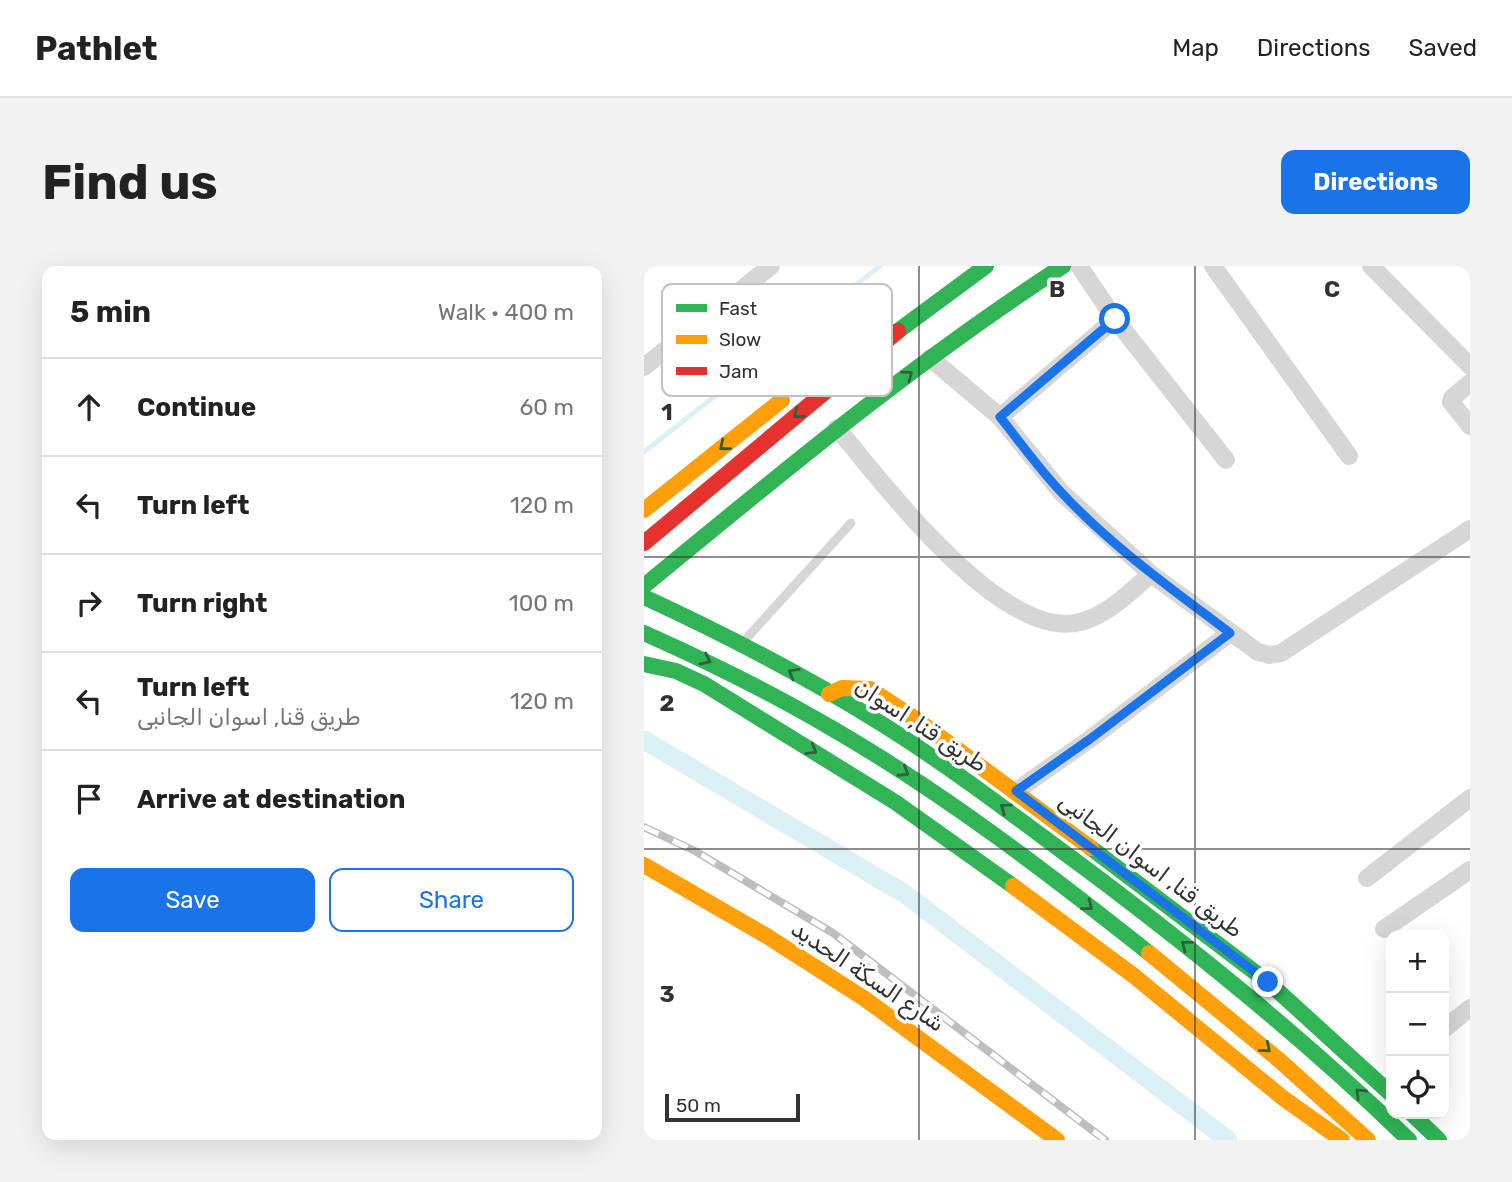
<!DOCTYPE html>
<html lang="en">
<head>
<meta charset="utf-8">
<style>
	:root { --surface:#fff; --page:#f2f2f2; --text:#222; --muted:#767676; --line:#e0e0e0; --accent:#1a73e8 }
	body { margin:0; font-family:Rubik,Vazirmatn,sans-serif; background:var(--page); color:var(--text) }
	.controls { position:absolute; right:21px; bottom:21px; display:grid; overflow:hidden; border-radius:14px; box-shadow:0 7px 28px #0002 }
	.controls button { width:63px; height:63px; display:grid; place-items:center; padding:0; border:0; border-bottom:2px solid var(--line); background:var(--surface); color:var(--text); font:35px sans-serif }
	.scale { position:absolute; left:21px; bottom:18px; width:135px; box-sizing:border-box; padding-left:7px; border:4px solid #323232; border-top:0; font-size:19px; line-height:24px; white-space:nowrap; color:#323232; -webkit-text-stroke:5px #fff; paint-order:stroke }
	.stop { position:absolute; width:21px; height:21px; margin:-16px; border:5px solid #1a73e8; border-radius:50%; background:#fff }
	.stop.end { background:#1a73e8; border-color:#fff; box-shadow:0 2px 7px #0008 }
	.list { margin:0; padding:0; list-style:none }
	h2 { display:flex; justify-content:space-between; align-items:center; height:91px; margin:0; padding:0 28px; font-size:30px }
	h2 small { font-size:23px; font-weight:400; color:var(--muted) }
	.list li { display:grid; grid-template-columns:46px 1fr auto; gap:21px; align-items:center; box-sizing:border-box; height:98px; padding:0 28px; border-top:2px solid var(--line) }
	.list b { display:block; font-size:26px; white-space:nowrap }
	.list p { margin:0; font-size:23px; white-space:nowrap; color:var(--muted) }
	.list em { font-size:23px; font-style:normal; color:var(--muted) }
	.actions { display:flex; gap:14px; padding:21px 28px }
	.actions a { flex:1; padding:16px 0; border:2px solid var(--accent); border-radius:14px; text-align:center; font-size:24px; color:var(--accent) }
	.actions .main { background:var(--accent); color:#fff }
	.icon { flex:none; width:38px; height:38px; fill:none; stroke:currentColor; stroke-width:2; stroke-linecap:round; stroke-linejoin:round }
	.map { position:relative; flex:none; width:826px; height:874px; overflow:hidden; border-radius:14px }
	header { display:flex; align-items:center; gap:42px; box-sizing:border-box; height:98px; padding:0 35px; background:var(--surface); border-bottom:2px solid var(--line) }
	header strong { font-size:33px }
	nav { display:flex; gap:38px; margin-inline-start:auto; font-size:24px }
	.intro { display:flex; align-items:center; justify-content:space-between; box-sizing:border-box; height:168px; padding:0 42px }
	h1 { margin:0; font-size:49px }
	.button { padding:18px 32px; border-radius:14px; background:var(--accent); color:#fff; font-size:24px; font-weight:700 }
	main { display:flex; gap:42px; padding:0 42px }
	aside { flex:1; background:var(--surface); border-radius:14px; box-shadow:0 7px 28px #0002 }
	.map>svg:first-child { display:block }
</style>
</head>
<body>
<header>
<strong>Pathlet</strong>
<nav><a>Map</a><a>Directions</a><a>Saved</a></nav>
</header>
<div class="intro"><h1>Find us</h1><a class="button">Directions</a></div>
<main>
<aside>
<h2>5 min<small>Walk · 400 m</small></h2>
<ul class="list">
<li><svg class="icon" aria-label="ahead" viewBox="0 0 24 24"><path d="M12 20V5M6 11l6-6 6 6"/></svg><div><b>Continue</b></div><em>60 m</em></li>
<li><svg class="icon" aria-label="left" viewBox="0 0 24 24"><path d="M17 20v-9H6M10 6l-5 5 5 5"/></svg><div><b>Turn left</b></div><em>120 m</em></li>
<li><svg class="icon" aria-label="right" viewBox="0 0 24 24"><path d="M7 20v-9h11M14 6l5 5-5 5"/></svg><div><b>Turn right</b></div><em>100 m</em></li>
<li><svg class="icon" aria-label="left" viewBox="0 0 24 24"><path d="M17 20v-9H6M10 6l-5 5 5 5"/></svg><div><b>Turn left</b><p>طريق قنا, اسوان الجانبى</p></div><em>120 m</em></li>
<li><svg class="icon" aria-label="arrive" viewBox="0 0 24 24"><path d="M6 21V4h12l-3 4 3 4H6"/></svg><div><b>Arrive at destination</b></div></li>
</ul>
<div class="actions"><a class="main">Save</a><a>Share</a></div>
</aside>
<div class="map">
<svg width="826" height="874" viewBox="0 0 826 874">
	<rect width="100%" height="100%" fill="#fff"/>
	<g fill="none" stroke-linecap="round" stroke-linejoin="round">
		<!-- stream -->
		<path stroke="#dbf0f4" stroke-width="5" d="M0,186l236,-186"/>
		<!-- canal -->
		<path stroke="#dbf0f4" stroke-width="19" d="M0,474l261,154 323,246"/>
		<!-- lane -->
		<path stroke="#d6d6d6" stroke-width="9" d="M101,374l106,-117"/>
		<!-- street -->
		<path stroke="#d6d6d6" stroke-width="18" d="M435,0l36,53 111,141
			M569,0l136,190
			M727,0l99,100
			M286,92l70,59 61,75 90,82
			M0,101l127,-101
			M826,117l-18,15 -1,4 19,24
			M356,151l115,-98
			M193,162c44,53 166,215 243,194 28,-7 50,-30 71,-48l107,78 12,3 11,-2 189,-124
			M372,525l74,-52 140,-106
			M723,612l103,-80
			M740,663l86,-59
			M800,763l26,-21"/>
		<!-- fast -->
		<path stroke="#30b455" stroke-width="16" d="M254,65l88,-65
			M0,320c136,-112 271,-224 419,-320
			M0,331c82,38 162,79 238,127 72,45 139,97 207,147 112,84 220,172 320,269
			M0,367c65,29 128,60 189,96 112,65 215,144 316,224
			M0,398l32,7 28,13 191,118 118,84
			M447,582l177,134 123,112
			M768,848l27,26"/>
		<!-- slow -->
		<path stroke="#ff9f0a" stroke-width="16" d="M0,244l138,-110
			M185,428l13,-6 28,1 50,33 171,126
			M0,599l121,70 100,64 192,141
			M369,620l121,90 149,122 59,42
			M505,687l130,107 89,80"/>
		<!-- jam -->
		<path stroke="#e5322d" stroke-width="16" d="M0,277l254,-212"/>
		<!-- rail casing -->
		<g stroke="#bebebe" stroke-width="8">
			<path id="rail" d="M0,561l51,24 138,82 272,207"/>
		</g>
		<!-- rail -->
		<use href="#rail" stroke="#fff" stroke-width="5" stroke-dasharray="16" stroke-linecap="butt"/>
	</g>
	<!-- one-way arrows -->
	<defs><path id="oneway-chevron" d="M-2-3.5L2.5 0L-2 3.5" fill="none" stroke-width="1.6" stroke-linecap="round" stroke-linejoin="round" transform="scale(1.75)"/></defs>
	<g stroke="#31603e">
		<use href="#oneway-chevron" transform="translate(264 109) rotate(-37)"/>
		<use href="#oneway-chevron" transform="translate(154 148) rotate(140)"/>
		<use href="#oneway-chevron" transform="translate(80 180) rotate(141)"/>
		<use href="#oneway-chevron" transform="translate(62 394) rotate(26)"/>
		<use href="#oneway-chevron" transform="translate(149 407) rotate(-150)"/>
		<use href="#oneway-chevron" transform="translate(168 484) rotate(32)"/>
		<use href="#oneway-chevron" transform="translate(260 506) rotate(33)"/>
		<use href="#oneway-chevron" transform="translate(361 542) rotate(-144)"/>
		<use href="#oneway-chevron" transform="translate(444 640) rotate(38)"/>
		<use href="#oneway-chevron" transform="translate(542 679) rotate(-142)"/>
		<use href="#oneway-chevron" transform="translate(622 782) rotate(40)"/>
		<use href="#oneway-chevron" transform="translate(716 827) rotate(-136)"/>
	</g>
	<g fill="none" stroke-linecap="round" stroke-linejoin="round">
		<!-- route -->
		<path stroke="#1a73e8" stroke-width="9" d="M471,53l-115,98c20,25 39,52 61,75 50,54 111,97 169,141l-140,106 -74,52 252,191"/>
	</g>
	<!-- grid -->
	<path fill="none" stroke="#323232" stroke-width="2" stroke-opacity="0.55" d="M275,0v874M551,0v874M0,291h826M0,583h826"/>
	<g text-anchor="middle" stroke-width="7" stroke-linejoin="round" paint-order="stroke">
		<!-- street labels -->
		<g font-size="23" fill="#323232" stroke="#fff">
			<text transform="translate(277 459) rotate(33)" y="8">طريق قنا, اسوان</text>
			<text transform="translate(507 599) rotate(37)" y="8">طريق قنا, اسوان الجانبى</text>
			<text transform="translate(224 710) rotate(34)" y="8">شارع السكة الحديد</text>
		</g>
	</g>
	<!-- legend -->
	<rect x="18" y="18" width="230" height="112" rx="10" fill="#fff" stroke="#c2c2c2" stroke-width="2"/>
	<rect x="32" y="38" width="31" height="8" fill="#30b455"/>
	<rect x="32" y="69" width="31" height="9" fill="#ff9f0a"/>
	<rect x="32" y="101" width="31" height="8" fill="#e5322d"/>
	<g font-size="19" fill="#323232">
		<text x="75" y="49">Fast</text>
		<text x="75" y="80">Slow</text>
		<text x="75" y="112">Jam</text>
	</g>
	<g font-size="23" text-anchor="middle" font-weight="bold" fill="#323232" stroke="#fff" stroke-width="7" stroke-linejoin="round" paint-order="stroke">
		<text x="413" y="31">B</text>
		<text x="688" y="31">C</text>
		<text x="23" y="154">1</text>
		<text x="23" y="445">2</text>
		<text x="23" y="736">3</text>
	</g>
</svg>
<div class="controls">
<button>+</button>
<button>−</button>
<button><svg class="icon" aria-label="locate" viewBox="0 0 24 24"><circle cx="12" cy="12" r="6"/><path d="M12 2v4M12 18v4M2 12h4M18 12h4"/></svg></button>
</div>
<div class="scale">50 m</div>
<div class="stop" style="left:471px;top:53px"></div>
<div class="stop end" style="left:624px;top:716px"></div>
</div>
</main>
</body>
</html>
